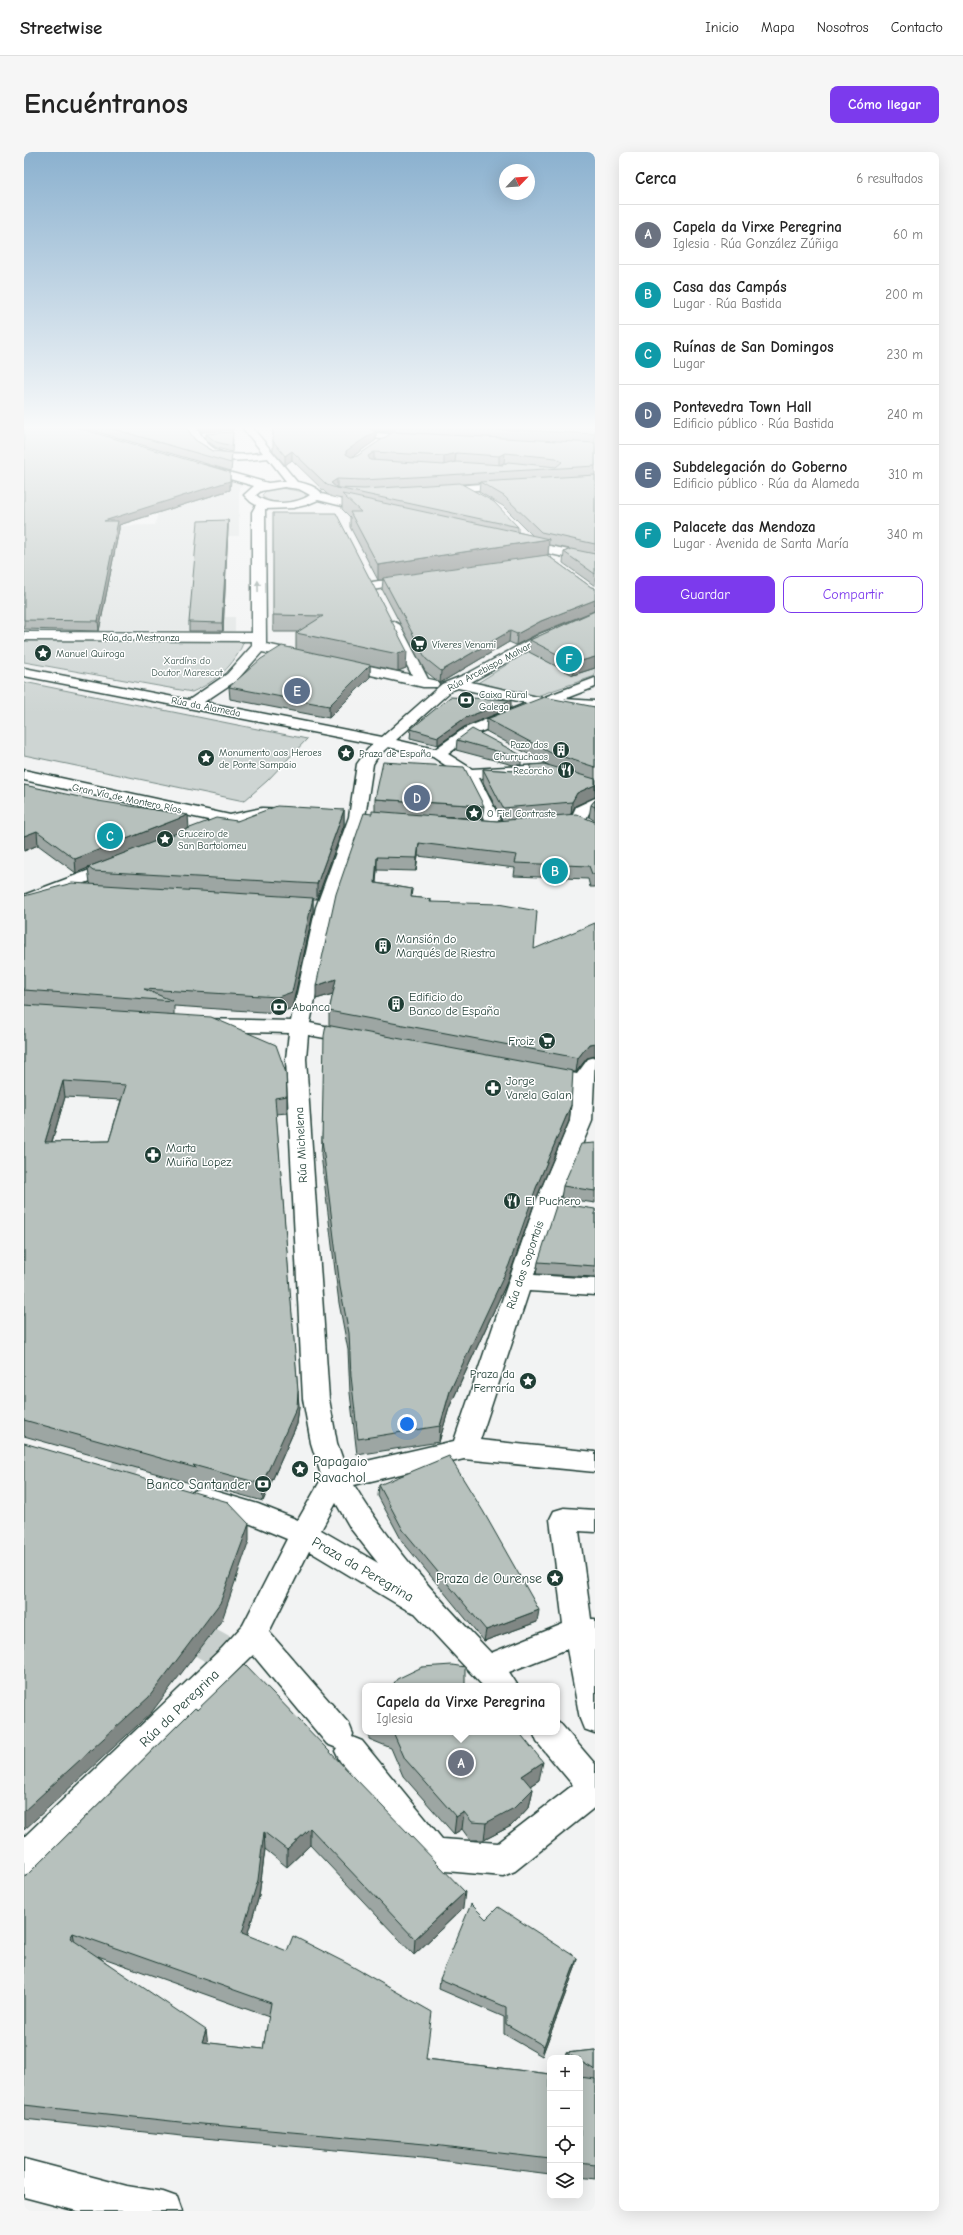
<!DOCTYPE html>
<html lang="es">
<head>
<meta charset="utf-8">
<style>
	:root { --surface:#fff; --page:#f6f6f6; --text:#222; --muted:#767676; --line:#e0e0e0; --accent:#7c3aed }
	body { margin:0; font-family:"Comic Neue",sans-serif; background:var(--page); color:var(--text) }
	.controls { position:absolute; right:12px; bottom:12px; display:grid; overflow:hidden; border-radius:8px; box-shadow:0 4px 16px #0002 }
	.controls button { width:36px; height:36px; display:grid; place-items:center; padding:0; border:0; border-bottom:1px solid var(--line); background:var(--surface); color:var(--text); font:20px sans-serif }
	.compass { position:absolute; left:475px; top:12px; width:36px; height:36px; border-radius:50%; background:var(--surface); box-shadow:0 4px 16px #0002; rotate:65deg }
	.you { position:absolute; left:383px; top:1272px; width:14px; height:14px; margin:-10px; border:3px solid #fff; border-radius:50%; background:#1a73e8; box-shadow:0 0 0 6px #1a73e833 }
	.badge { display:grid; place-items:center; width:26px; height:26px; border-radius:50%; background:var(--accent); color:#fff; font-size:13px; font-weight:700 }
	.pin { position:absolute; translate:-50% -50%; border:2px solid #fff; box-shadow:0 1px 4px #0006 }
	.popup { position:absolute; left:338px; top:1531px; width:198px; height:52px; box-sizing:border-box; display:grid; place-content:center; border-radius:8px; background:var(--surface); filter:drop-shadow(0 1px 3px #0005); font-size:13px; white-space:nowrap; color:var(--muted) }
	.popup b { font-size:15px; color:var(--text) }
	.popup::after { content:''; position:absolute; left:50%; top:100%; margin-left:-8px; border:8px solid transparent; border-top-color:var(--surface) }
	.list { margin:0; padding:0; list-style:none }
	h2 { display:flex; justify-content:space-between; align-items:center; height:52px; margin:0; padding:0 16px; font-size:17px }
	h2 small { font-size:13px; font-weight:400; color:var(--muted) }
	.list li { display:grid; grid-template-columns:26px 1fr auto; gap:12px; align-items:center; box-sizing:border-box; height:60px; padding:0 16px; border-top:1px solid var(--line) }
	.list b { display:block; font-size:15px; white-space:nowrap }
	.list p { margin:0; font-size:13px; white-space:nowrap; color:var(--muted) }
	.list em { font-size:13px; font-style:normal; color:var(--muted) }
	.actions { display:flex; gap:8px; padding:12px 16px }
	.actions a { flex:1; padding:9px 0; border:1px solid var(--accent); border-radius:8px; text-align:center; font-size:14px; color:var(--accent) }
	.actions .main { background:var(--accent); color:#fff }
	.icon { flex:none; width:22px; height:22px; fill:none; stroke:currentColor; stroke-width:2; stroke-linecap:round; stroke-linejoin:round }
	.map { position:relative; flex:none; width:571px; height:2059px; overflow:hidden; border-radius:8px }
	header { display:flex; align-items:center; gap:24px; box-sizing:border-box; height:56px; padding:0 20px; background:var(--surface); border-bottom:1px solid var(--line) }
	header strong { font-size:19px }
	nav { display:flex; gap:22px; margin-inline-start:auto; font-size:14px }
	.intro { display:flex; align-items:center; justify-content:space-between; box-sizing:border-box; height:96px; padding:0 24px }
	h1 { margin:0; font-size:28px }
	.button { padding:10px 18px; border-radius:8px; background:var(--accent); color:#fff; font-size:14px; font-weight:700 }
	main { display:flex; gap:24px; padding:0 24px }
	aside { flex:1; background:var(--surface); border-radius:8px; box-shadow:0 4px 16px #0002 }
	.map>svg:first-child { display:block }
</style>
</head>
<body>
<header>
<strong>Streetwise</strong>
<nav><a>Inicio</a><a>Mapa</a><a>Nosotros</a><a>Contacto</a></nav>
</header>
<div class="intro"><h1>Encuéntranos</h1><a class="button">Cómo llegar</a></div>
<main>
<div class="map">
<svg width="571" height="2059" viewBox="0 0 571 2059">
	<rect width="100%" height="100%" fill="#f2f3f3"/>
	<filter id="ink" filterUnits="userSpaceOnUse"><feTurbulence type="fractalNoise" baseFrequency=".025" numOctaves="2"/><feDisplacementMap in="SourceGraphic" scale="8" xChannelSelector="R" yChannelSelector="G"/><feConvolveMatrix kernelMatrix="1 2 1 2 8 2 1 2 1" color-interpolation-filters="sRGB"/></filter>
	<g filter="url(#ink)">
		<!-- built -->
		<path fill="#e0e4e3" d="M170,318l48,13v3l-3,1v49h-11l-5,81h12v14l-179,-1 48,-104 51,-1 3,-13z"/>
		<!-- green -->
		<path fill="#ced5d3" stroke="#768984" d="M257,336l23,4 2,4c-11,9 -32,9 -43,1l-1,-2 5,-5z
			M0,487l220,2c-9,24 -28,41 -52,51l-168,-30z
			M571,491v33l-61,21 -58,-13 59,-37z
			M0,530l283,57 -40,42 -23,20 -220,-46z"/>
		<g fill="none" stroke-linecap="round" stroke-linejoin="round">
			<!-- street-tunnel-far1 -->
			<path stroke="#c8cfcd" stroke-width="26" stroke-dasharray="26 13" stroke-linecap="butt" d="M97,1323l18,-37
				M155,1476l22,12"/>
			<!-- street-tunnel -->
			<path stroke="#c8cfcd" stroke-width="34" stroke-dasharray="34 17" stroke-linecap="butt" d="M176,1487l32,18"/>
			<!-- street casing -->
			<g stroke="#1f3d34" stroke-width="3">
				<path id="street" d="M162,274h10c16,32 34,30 67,27l-22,-27h10l46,56c8,1 21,5 25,12l53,14 2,2 -6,3 -53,-13 -12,5 -13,3 -28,1 1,135 42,9 2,3 -7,4 -41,-8 -25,28 -33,22 178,35 60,-53 27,-11 71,-39 55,-22v8l-55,24 -69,38 71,16 53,-20v9l-31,12 31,2v8l-50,-2 -70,27 -27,20 24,15 72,-4 51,15v10l-52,-15 -64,3 25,49 -2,3h-12l-2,-3 -25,-50 -30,-20 -45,-10 -10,9 -5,8 -8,53 -31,90 -24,116 50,10 3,4 -3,4 -7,2 -45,-8 -2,24 23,340 8,44 8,23 109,-25 81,-237 35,-83 2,-36 -37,-7 -3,-4 3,-4 7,-2 35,6 11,-15 7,-2 -3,64 -35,83 -23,71 61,4v16l-66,-4 -49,149 115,12v20l-131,-13 -110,26c37,62 87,116 137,168l72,-29 -13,-105 4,-8 10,-3 31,2v22l-16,-1 12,88h4v114l-11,-4 -4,-10 -13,-70 -58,23 9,14h-35l-68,-73 -8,-3 -98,-59 -40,81 80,92 4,10 -1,3 10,4 80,98 56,4 75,-58 -36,-43 -4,-10h24v-11l2,1 36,42v43l-80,64 -12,5 -69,-6 -12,-5 -82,-104 -5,-10 2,-3 -10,-4 -74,-89 -217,215 -12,5v-38l198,-189 21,-23 44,-86 -36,-15 -57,-17 -4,-8 4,-8 10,-3 54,16 40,16 24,-42 -11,-35 -8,-44 -17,-340 3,-26 -88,-2 -7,-2 -3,-4 3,-4 7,-2 90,2 25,-114 33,-90 8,-53 10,-14 6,-6 -349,-68v-8l165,32 38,-26 25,-28v-5l-228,-1v-8l228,1v-121l4,-7 -5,-3 -7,-7 10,-9 -55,-16 -1,-2 5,-3 65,18 18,-2 -18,-23c-40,4 -63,8 -82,-32zM260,335l15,2 11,6c-12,9 -42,12 -54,0l5,-4zM434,536l69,15 -62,25 -30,21 -39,-9 56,-50zM312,1351l15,26 27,34 -57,-33z
					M352,281l39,3 5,3 -5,3 -43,-4v-4z
					M486,330l4,1 1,2 -1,2 -74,6 -5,-3 5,-3z
					M496,387l75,17v8l-79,-18 -2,-3z
					M388,424l4,1 2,3 -2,3 -44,7 -6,-4 6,-4z
					M369,469l7,4 28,54 9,2 2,3 -2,3h-14l-87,-20 -2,-3 7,-4 71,15 -26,-50z
					M0,618l206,45 32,-7 26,1 2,3 -2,3 -36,4 -50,17 -6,-2 -2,-3 2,-3 17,-7 -189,-41z
					M571,646v11l-6,4 -5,10h-12l-2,-3 6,-13z
					M92,708l6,1 2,4 -2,4 -98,37v-11z
					M0,2007l103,27 36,6 14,5 5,14h-105l-53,-14z"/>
			</g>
			<!-- street -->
			<use href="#street" fill="#fff" fill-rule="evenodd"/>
		</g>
		<!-- wall -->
		<path fill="#9da6a3" stroke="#1f3d34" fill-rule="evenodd" d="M0,274l207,55 -1,9 -111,35v4l-20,102 -75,-2z
			M53,274h110l1,4 7,10 37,22 -1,9z
			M173,274h37l-1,4 -32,2z
			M249,274h322v160l-32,-23 1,-11 6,-3 -21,-4 -1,10h-1l44,32 4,1v23h-1l-55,22 -23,12 -7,-3 -69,41 -15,-12 -43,-82 1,-9h-5l-28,-53v-10l-8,-8v-10l-10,-2 -5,-3 -35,-34 -7,5 -12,-14zM369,279l4,1 -40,24 -5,1 24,-17v-8zM480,311h3l-4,2h-3zM456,331l-1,9 24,14 30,30 -15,-4v-5l-56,-43z
			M182,282l27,5 -1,13 -15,-4 -11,-8z
			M312,361l70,155 -8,3 -28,-6v12l-41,41 -99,-19 -1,-12 67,-38v-16l1,-1h-24v-17z
			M204,368v8l-5,103h-34v-9z
			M571,459v57l-22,7 -44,-23 1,-12z
			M571,555v90l-20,9 -4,8 24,8v65h-5l-2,-8 -74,-3 1,-8 -97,-12 -2,15 -39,-1 -1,13 36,6 -1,8 20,2v3l103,47 53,109 -11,14h-4l-1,33 -2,16 -35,83 -27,78 -58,126 -10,34 -82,13 -7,-62 -2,-43 -9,-47 -18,-148 1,-16 7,-114v-14l4,-17 -17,5 56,-185 3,-2v-13l109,7 -2,13 -42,-3 57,5 5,-1 -19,-38v-13l47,3 20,-6 -64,-35 1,-12z
			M487,556l-47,19 -26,18 -28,-7 1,-9z
			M433,588l64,15v10h-8l-57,-15z
			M0,633l165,43 48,-7 107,-11v15l-27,74h-4v14l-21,95 -14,5 -104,-7v9l113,81v17l-11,1 23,293 -2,17 -34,77 -66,-18v2l-173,-49v-540l67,-12 -1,-1 -2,-15 -12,5 -38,-28 -14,6zM41,945l56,3 -12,41 -57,1z
			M571,648v21l-6,-4 2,-12z
			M571,991v60l-34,-5 2,-12z
			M571,1057v68l-59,-3 2,-12z
			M355,1333l158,137 -53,19 -82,-100 -24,-45z
			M171,1556l268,200 -49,47 -104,-110 -23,22 -22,-18 -6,47 -12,39 179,124 124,15v100l-127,-16 -241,-22 -158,-17v-241zM74,1804l171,61 -6,32 -55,-6z
			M345,1580h141l29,48 -9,6 3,3 -4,18 -18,19 -27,14h-14l-8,-11 -8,5 -51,-58 -12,-28 -22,-9z
			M462,1767l89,49 -33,88 -38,-22v-17l-65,-28 1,-10z
			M571,1898v129l-15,-2v-119h-15l1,-5z"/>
		<!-- shaded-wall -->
		<path fill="#808784" stroke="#1f3d34" d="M177,274h33l-1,4 -32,2z
			M348,274h22l-1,5 -17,1v8l-30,21v-10z
			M268,299v9l-7,5v-9z
			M350,300v10l-6,4v-10z
			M432,301l-1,9 -11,3v-9z
			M481,301l-1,10 -5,2v-9z
			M206,320v18l-111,35v4l-20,102 -1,-10 6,-100z
			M313,327v9l-6,-5z
			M204,368v8l-5,103 -1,-8z
			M525,387l-1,16 -165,25v-2v2h-5v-15z
			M571,448l-1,11 -55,22 -23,12 1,-11 24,-13z
			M486,479l-1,11 -69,41 1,-12z
			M383,499l-1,17 -8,3v-17z
			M571,505v11l-22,7 1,-12z
			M346,513v12l-41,41v-12z
			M487,548v8l-47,19 -26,18v-8l27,-19z
			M571,633v12l-20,9 -4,9 1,-13 5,-9z
			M320,658v15l-27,74v-15z
			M164,663l1,14 -101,38v1l-12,5 -1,-14z
			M13,679l1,14 -14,6v-15z
			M395,691l-1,13 -2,15 1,-13z
			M353,705v13l-3,26z
			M289,746v15l-21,95 -14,5v-16z
			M312,827v14l-20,6v-13z
			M571,891v13l-8,2 -11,14 2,-14 11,-14z
			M39,929l2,16 -18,61 -2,-16z
			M547,953l-2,16 -35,83 -27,78 -58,126 -10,34 1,-16 10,-35z
			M274,1239l1,16 -2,17 -34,77 -1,-17z
			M225,1372v17l-27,79 -71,93 -127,117v-19z
			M515,1458l-2,12 -53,19 2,-11z
			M519,1610l-4,18 -20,13 3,-17z
			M509,1637l-4,18 -18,19 -27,14 2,-17z
			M440,1660l-2,17 -8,5 2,-17z
			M286,1676v17l-23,22v-17z
			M240,1680l1,17 -6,47 -16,53 -1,-16z
			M441,1740l-2,16 -49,47 1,-16z
			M49,1781l3,15 -6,-10z
			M553,1806l-2,10 -33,88 2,-10z
			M182,1878l2,15 -6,-3z"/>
		<!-- building -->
		<path fill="#b7c1bd" stroke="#1f3d34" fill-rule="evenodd" d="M0,274h47l159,46v9l-126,40h14l-20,100 -74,-1z
			M79,274h84l1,4 7,10 18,11 19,2 -1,10z
			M249,274h99l-1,4 5,1 -30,20v3l5,3 6,-1 36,-24 202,11v23l-231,14 -27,-1 -6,4 6,5 27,1 96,-6 34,19 24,25 -185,-40 -6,-2 -35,-34 -7,5 -12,-15zM350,300l70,4 12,-3 43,3 6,-3 51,5 6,4 -6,5 -48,-5 -5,3 -47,-3 -12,3 -74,-5 -2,-4z
			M407,274h164v8z
			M209,280l-1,14 -16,-4 -10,-8z
			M571,323v69l-54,-12 -37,-36 -24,-14z
			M318,342l207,45 -171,26 -28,-53h11z
			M249,361h63l71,138 -9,3 -102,-21 27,-17 -50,-1z
			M204,368l-6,103 -33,-1 9,-101z
			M547,397l24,5v20l-31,-22z
			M523,403l44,32 4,1v12l-54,21 -24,13 -7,-3 -69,40 -15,-12 -43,-81z
			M571,459v46l-21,6 -44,-23z
			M258,494l88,19 -41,41 -100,-19 32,-28z
			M426,545l61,3 -46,18 -27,19 -27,-8z
			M520,545l51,10v60l-44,-14 -64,-34z
			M448,577l49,26 -7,1 -57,-16z
			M359,610l81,5 20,39 -109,-7z
			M520,612l51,15v6l-18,8 -5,9 -69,6 -20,-39 47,3 1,-7z
			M0,633l74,16 90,14 -113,44 -38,-28 -13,5z
			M571,648v7l-4,-2z
			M253,654l67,4 -27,74 -224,-13 -5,-4 128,-49 21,3z
			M348,659l125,10 79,-7 19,8v52h-3l-3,-8 -74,-3 2,-8 -98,-12 -2,15 -40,-1 -2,26 37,6 -1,8 20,2 -1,3 68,2 39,7 -3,38 61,-26v120l-6,1 -11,14 -249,-47 7,-32 -20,7 20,-92 28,-81 8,1z
			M48,731l241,15 -21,94 -14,5 -134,-8 29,12 -149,-11v-94z
			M0,853l187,12 65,28 10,28 1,23 -12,2 23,293 -1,16 -35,77 -69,-19 3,3 -172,-48zM39,929l63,4 -17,56 -64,1z
			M302,873l247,46 -2,34 -35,83 -27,77 -59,126 -10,35 -82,13 -7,-63 -2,-43 -9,-46 -18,-148 2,-103z
			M571,991v48l-32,-5 18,-42z
			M533,1051l38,6v57l-57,-4z
			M0,1291l204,59 21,22 -29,79 -71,94 -125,114z
			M425,1304l34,55 56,99 -53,20 -83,-100 -24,-45z
			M221,1512l220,228 -50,47 -105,-111 -23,22 -23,-18 -6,48 -16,53 45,18 6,-15 55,28 84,48 -6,47 124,15v85l-125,-15 -245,-22 -156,-17v-227l171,-170 2,2zM49,1781l198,70 -8,46 -61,-7 4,-12 -136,-92z
			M428,1513l13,2v19h-73l5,-7 25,-12z
			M369,1580h117l1,2 4,-2h4l24,30 -21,14 11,13 -19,19 -28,15 -14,-1 -8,-10 -8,5 -51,-58z
			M447,1752l15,15 12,-12 79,51 -33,88 -38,-22v-17l-66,-28z
			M571,1898v20l-15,-9v-3h-5l-9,-5z
			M556,1925l15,2v86l-15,-2z"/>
		<!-- one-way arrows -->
		<defs><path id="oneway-solid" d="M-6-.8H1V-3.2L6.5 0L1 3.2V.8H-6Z"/></defs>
		<use fill="#8f9e9a" href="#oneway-solid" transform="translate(234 434) rotate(-91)"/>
	</g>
	<!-- sky -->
	<linearGradient id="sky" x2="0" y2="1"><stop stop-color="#8bb1cf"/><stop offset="0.49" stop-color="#f9fafa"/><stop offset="1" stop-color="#f9fafa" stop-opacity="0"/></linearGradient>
	<rect width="571" height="562" fill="url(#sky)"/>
	<!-- icons -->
	<defs>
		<g id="supermarket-disc" transform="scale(0.9)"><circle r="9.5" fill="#1f3d34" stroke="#fff"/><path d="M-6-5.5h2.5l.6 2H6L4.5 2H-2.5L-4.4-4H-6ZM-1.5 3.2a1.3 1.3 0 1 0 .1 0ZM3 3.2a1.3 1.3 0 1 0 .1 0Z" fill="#fff"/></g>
		<g id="sight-disc" transform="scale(0.9)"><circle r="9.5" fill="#1f3d34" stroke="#fff"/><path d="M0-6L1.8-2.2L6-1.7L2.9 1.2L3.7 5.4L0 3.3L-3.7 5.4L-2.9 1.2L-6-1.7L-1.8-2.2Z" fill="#fff"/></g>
		<g id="bank-disc" transform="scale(0.9)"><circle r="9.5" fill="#1f3d34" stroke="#fff"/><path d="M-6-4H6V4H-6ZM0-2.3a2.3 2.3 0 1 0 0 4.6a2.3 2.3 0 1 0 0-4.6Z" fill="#fff"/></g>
		<g id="building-disc" transform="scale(0.9)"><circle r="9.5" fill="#1f3d34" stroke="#fff"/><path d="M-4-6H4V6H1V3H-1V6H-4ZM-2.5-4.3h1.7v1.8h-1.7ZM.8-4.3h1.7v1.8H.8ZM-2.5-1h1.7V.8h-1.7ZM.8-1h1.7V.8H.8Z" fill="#fff"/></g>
		<g id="restaurant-disc" transform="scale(0.9)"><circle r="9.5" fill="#1f3d34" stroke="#fff"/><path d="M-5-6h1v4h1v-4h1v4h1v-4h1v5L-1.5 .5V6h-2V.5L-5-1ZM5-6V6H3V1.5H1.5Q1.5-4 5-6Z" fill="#fff"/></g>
		<g id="pharmacy-disc" transform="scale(0.9)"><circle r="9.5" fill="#1f3d34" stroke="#fff"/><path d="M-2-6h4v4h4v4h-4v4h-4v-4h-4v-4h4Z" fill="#fff"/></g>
	</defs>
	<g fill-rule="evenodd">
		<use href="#supermarket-disc" x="395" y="492"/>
		<use href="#sight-disc" x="19" y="501"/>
		<use href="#bank-disc" x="442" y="548"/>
		<use href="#building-disc" x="537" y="598"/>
		<use href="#sight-disc" x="322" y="601"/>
		<use href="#sight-disc" x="182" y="606"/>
		<use href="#restaurant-disc" x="542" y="618"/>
		<use href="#sight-disc" x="450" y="661"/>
		<use href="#sight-disc" x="141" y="687"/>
		<use href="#building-disc" x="359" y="794"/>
		<use href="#building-disc" x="372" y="852"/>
		<use href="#bank-disc" x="255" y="855"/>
		<use href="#supermarket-disc" x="523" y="889"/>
		<use href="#pharmacy-disc" x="469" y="936"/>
		<use href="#pharmacy-disc" x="129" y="1003"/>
		<use href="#restaurant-disc" x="488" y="1049"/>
		<use href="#sight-disc" x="504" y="1229"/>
		<use href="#sight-disc" x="276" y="1317"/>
		<use href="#bank-disc" x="239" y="1332"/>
		<use href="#sight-disc" x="531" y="1426"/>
	</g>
	<g text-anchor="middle" stroke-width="3" stroke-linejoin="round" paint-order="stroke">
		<!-- far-street labels -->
		<g font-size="10" fill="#1f3d34" stroke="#fff">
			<text x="117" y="489">Rúa da Mestranza</text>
			<text transform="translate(465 514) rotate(-28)" y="4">Rúa Arcebispo Malvar</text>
			<text transform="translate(182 554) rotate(11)" y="4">Rúa da Alameda</text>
			<text transform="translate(103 646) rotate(12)" y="4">Gran Vía de Montero Ríos</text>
		</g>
		<!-- far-poi labels -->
		<g font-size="10" fill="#1f3d34" stroke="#fff" text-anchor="start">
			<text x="408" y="496">Víveres Venami</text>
			<text x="32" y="505">Manuel Quiroga</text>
			<text x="455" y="546">Caixa Rural<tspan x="455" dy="12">Galega</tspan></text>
			<text x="524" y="596" text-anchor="end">Pazo dos<tspan x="524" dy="12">Churruchaos</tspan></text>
			<text x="195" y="604">Monumento aos Heroes<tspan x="195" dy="12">de Ponte Sampaio</tspan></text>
			<text x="335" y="605">Praza de España</text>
			<text x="529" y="622" text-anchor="end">Recorcho</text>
			<text x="463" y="665">O Fiel Contraste</text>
			<text x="154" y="685">Cruceiro de<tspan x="154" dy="12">San Bartolomeu</tspan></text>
		</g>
		<!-- far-park labels -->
		<g font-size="10" fill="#425b54" stroke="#fff">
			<text x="163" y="512">Xardíns do<tspan x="163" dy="12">Doutor Marescot</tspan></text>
		</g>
		<!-- poi labels -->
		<g font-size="12" fill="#1f3d34" stroke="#fff" text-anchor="start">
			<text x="372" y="791">Mansión do<tspan x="372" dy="14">Marqués de Riestra</tspan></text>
			<text x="385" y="849">Edificio do<tspan x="385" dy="14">Banco de España</tspan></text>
			<text x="268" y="859">Abanca</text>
			<text x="510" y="893" text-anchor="end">Froiz</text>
			<text x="482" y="933">Jorge<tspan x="482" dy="14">Varela Galan</tspan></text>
			<text x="142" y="1000">Marta<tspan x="142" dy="14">Muiña Lopez</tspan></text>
			<text x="501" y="1053">El Puchero</text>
			<text x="491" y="1226" text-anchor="end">Praza da<tspan x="491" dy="14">Ferraría</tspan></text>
		</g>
		<!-- street labels -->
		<g font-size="12" fill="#1f3d34" stroke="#fff">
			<text transform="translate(277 993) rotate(-93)" y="4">Rúa Michelena</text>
			<text transform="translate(501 1113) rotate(-71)" y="4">Rúa dos Soportais</text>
		</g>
		<!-- near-poi labels -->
		<g font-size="14" fill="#1f3d34" stroke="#fff" text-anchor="end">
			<text x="289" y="1314" text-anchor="start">Papagaio<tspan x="289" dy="16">Ravachol</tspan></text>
			<text x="226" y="1337">Banco Santander</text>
			<text x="518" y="1431">Praza de Ourense</text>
		</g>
		<!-- near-street labels -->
		<g font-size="14" fill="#1f3d34" stroke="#fff">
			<text transform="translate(339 1417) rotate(30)" y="5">Praza da Peregrina</text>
			<text transform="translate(155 1556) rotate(-44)" y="5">Rúa da Peregrina</text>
		</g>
	</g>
</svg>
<div class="controls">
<button>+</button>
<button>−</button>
<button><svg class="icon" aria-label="locate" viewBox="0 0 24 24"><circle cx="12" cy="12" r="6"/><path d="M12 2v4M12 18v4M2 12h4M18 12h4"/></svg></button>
<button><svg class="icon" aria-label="layers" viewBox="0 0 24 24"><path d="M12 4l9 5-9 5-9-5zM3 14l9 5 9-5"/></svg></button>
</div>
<svg class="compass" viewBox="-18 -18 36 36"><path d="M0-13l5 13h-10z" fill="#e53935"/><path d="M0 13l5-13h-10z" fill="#767676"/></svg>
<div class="you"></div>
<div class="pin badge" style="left:437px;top:1611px;background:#6b7280">A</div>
<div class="popup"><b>Capela da Virxe Peregrina</b>Iglesia</div>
<div class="pin badge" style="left:531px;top:719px;background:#0f9aa8">B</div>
<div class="pin badge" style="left:86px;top:684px;background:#0f9aa8">C</div>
<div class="pin badge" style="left:393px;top:646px;background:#5c6f8a">D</div>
<div class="pin badge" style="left:273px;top:539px;background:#5c6f8a">E</div>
<div class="pin badge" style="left:545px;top:507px;background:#0f9aa8">F</div>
</div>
<aside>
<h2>Cerca<small>6 resultados</small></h2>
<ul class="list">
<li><span class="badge" style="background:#6b7280">A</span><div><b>Capela da Virxe Peregrina</b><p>Iglesia · Rúa González Zúñiga</p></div><em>60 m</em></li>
<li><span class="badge" style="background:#0f9aa8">B</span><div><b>Casa das Campás</b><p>Lugar · Rúa Bastida</p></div><em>200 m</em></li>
<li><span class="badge" style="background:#0f9aa8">C</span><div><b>Ruínas de San Domingos</b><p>Lugar</p></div><em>230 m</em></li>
<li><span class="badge" style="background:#5c6f8a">D</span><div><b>Pontevedra Town Hall</b><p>Edificio público · Rúa Bastida</p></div><em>240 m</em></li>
<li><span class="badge" style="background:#5c6f8a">E</span><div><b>Subdelegación do Goberno</b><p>Edificio público · Rúa da Alameda</p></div><em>310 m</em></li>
<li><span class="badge" style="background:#0f9aa8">F</span><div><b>Palacete das Mendoza</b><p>Lugar · Avenida de Santa María</p></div><em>340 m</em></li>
</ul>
<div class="actions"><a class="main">Guardar</a><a>Compartir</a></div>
</aside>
</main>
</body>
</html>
